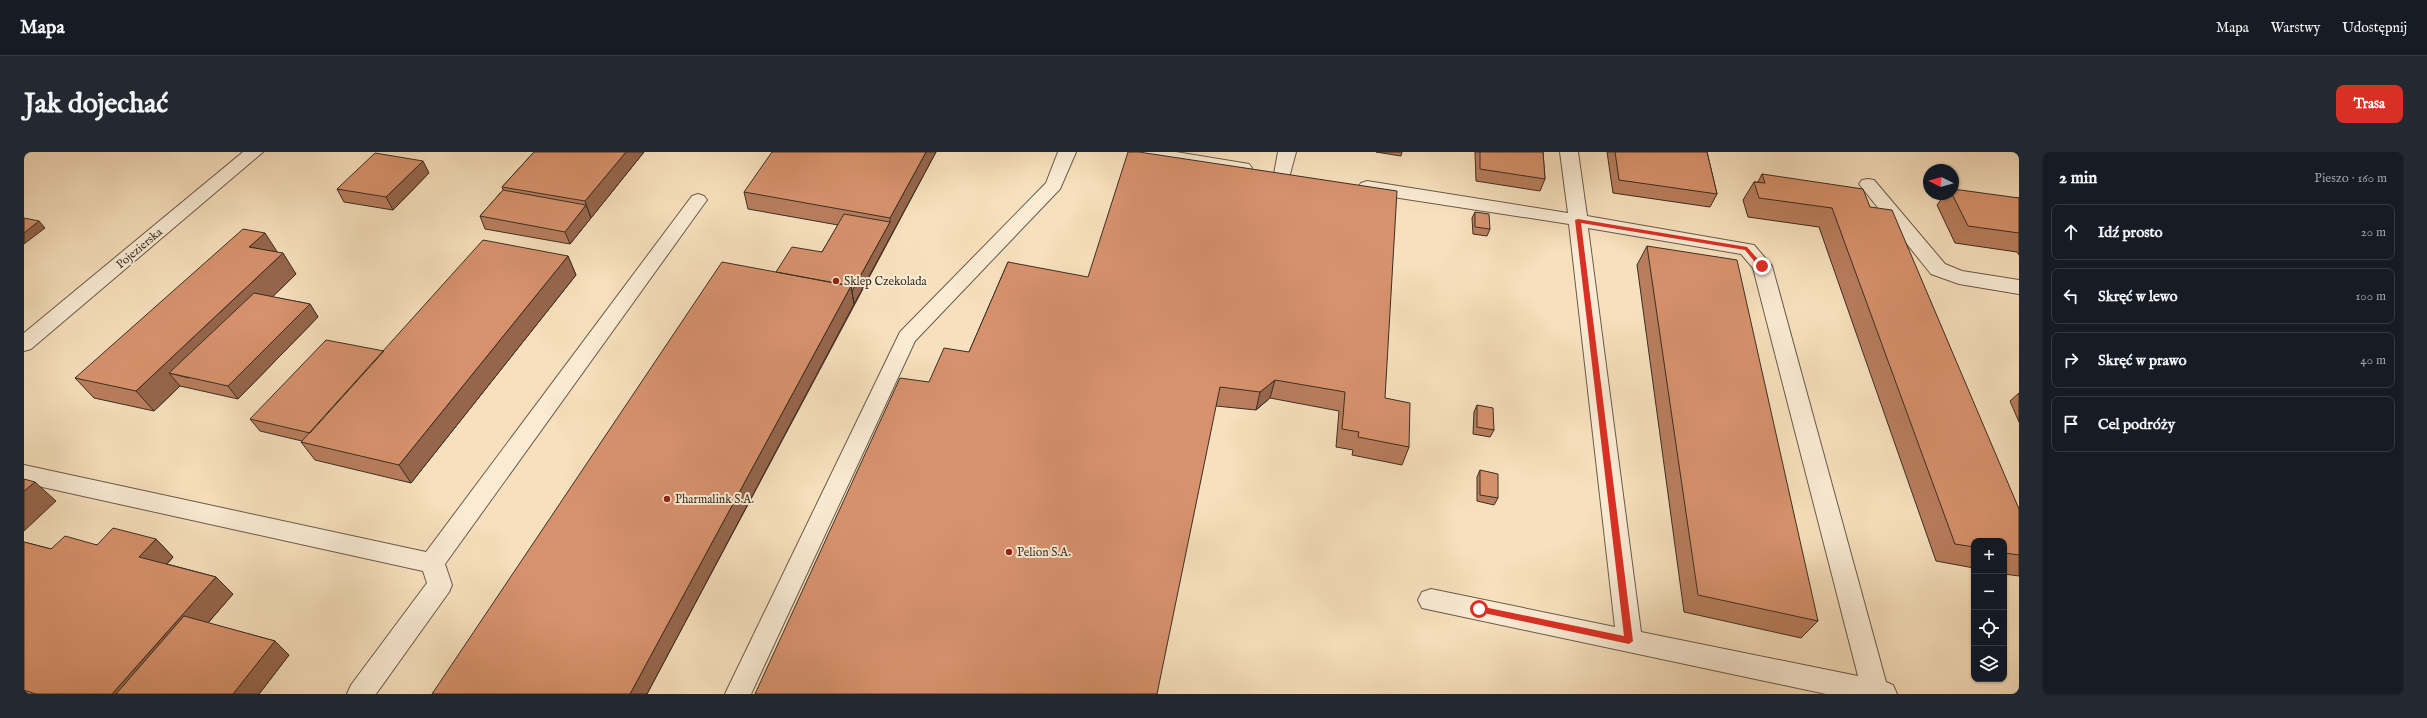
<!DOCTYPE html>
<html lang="pl">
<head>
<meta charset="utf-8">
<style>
	:root { --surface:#171b24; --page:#242831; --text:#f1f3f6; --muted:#9ea1a6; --line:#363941; --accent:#d93025 }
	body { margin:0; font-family:"IM FELL English",serif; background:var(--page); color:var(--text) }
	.controls { position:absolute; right:12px; bottom:12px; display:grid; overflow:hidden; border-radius:8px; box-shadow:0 1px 3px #0004 }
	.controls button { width:36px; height:36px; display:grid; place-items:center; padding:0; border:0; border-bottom:1px solid var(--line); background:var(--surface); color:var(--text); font:20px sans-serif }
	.compass { position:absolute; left:1899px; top:12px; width:36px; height:36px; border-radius:50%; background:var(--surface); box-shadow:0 1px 3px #0004; rotate:275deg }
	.stop { position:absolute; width:12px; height:12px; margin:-9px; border:3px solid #d93025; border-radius:50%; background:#fff }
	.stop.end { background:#d93025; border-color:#fff; box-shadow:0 1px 4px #0008 }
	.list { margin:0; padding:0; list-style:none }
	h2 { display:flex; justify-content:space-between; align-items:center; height:52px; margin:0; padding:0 16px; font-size:17px }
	h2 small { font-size:13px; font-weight:400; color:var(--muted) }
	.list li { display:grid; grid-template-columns:26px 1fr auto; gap:12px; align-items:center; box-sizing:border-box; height:56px; margin:0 8px 8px; padding:0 8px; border:1px solid var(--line); border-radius:8px }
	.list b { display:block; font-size:15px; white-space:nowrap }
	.list em { font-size:13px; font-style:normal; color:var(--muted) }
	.icon { flex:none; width:22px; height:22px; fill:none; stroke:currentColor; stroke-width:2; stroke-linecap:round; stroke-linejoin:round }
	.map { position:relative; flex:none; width:1995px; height:542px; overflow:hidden; border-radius:8px }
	header { display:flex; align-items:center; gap:24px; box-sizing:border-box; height:56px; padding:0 20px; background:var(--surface); border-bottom:1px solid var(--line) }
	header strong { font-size:19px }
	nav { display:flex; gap:22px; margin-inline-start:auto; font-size:14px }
	.intro { display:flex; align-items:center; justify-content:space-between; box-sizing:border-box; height:96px; padding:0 24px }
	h1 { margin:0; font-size:28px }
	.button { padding:10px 18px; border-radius:8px; background:var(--accent); color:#fff; font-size:14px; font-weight:700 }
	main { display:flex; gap:24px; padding:0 24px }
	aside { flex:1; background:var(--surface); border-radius:8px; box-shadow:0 1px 3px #0004 }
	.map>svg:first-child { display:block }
</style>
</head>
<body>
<header>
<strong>Mapa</strong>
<nav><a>Mapa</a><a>Warstwy</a><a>Udostępnij</a></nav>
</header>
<div class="intro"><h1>Jak dojechać</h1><a class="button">Trasa</a></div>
<main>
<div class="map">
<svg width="1995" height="542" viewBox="0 0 1995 542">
	<rect width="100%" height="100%" fill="#f7e0bd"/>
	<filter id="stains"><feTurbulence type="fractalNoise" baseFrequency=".005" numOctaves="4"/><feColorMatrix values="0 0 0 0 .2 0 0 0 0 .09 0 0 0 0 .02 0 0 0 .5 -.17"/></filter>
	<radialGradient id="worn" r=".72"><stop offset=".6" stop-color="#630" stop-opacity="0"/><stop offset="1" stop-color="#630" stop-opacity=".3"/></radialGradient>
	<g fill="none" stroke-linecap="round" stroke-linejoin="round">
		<!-- minor casing -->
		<g stroke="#6a5a4a" stroke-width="2">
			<path id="minor" d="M219,0h20l-232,197 -7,2v-18z
				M1034,0h18l-16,37 -145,152 -164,353h-26l175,-362 146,-149z
				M1110,0h42l67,11 6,1 3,4 -3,4 -6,1 -100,-16 -6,-1z
				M1254,0h18l-7,26h-12l-3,-4z
				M1536,0h18l9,64 167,29 18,21 114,416 7,3 4,9h-71l-404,-86 -4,-8 4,-8 9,-3 184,38 -46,-403 -202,-31 -6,-2 -3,-4 3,-4 6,-2 201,32zM1564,76l153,26 12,14 105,408 -217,-44z
				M1844,27l6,1 71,84 17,7 57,9v14l-60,-10 -28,-10 -72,-90 3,-4z
				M674,42l6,2 3,4 -3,4 -259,360 7,21 -3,7 -73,102h-29l4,-9 76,-102 -4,-12 -399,-88v-18l402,87 266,-356z"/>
		</g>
		<!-- minor -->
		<use href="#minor" fill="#faebd4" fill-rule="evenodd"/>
	</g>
	<!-- wall -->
	<path fill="#b97e5e" stroke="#3b2e23" d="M510,0h110l-74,92 -85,-15 -5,-13 23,-26 -1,-3z
		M912,0l-289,542h-215l344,-422 46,-20 16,-27 -90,-16 -4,-17z
		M1352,0h26l-1,4z
		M1451,0h68l2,27 -5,12 -64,-10z
		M1583,0h100l10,42 -7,13 -97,-14z
		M405,21l-36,37 -49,-8 -7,-13z
		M1738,22l108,33 149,302v67l-15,-2v-33h-30v27l-38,-7 -117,-334 -71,-10 -5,-17 11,-18h4z
		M1921,42l74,4v57l-2,-3 -62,-9 -18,-38z
		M1451,60l15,17 -3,7 -14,-2 -1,-16z
		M1623,94l171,375 -17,17 -117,-26 -47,-347z
		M253,100l19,22 -24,23 38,7 8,13 -80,82 -58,-13 -26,25 -60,-13 -19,-20z
		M544,104l8,19 -165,208 -96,-23 -14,-18 1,-1 -42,-10 -10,-12z
		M984,110l377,136 24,49 -7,18 -50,-10 1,-5 -17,-3 3,-36 -69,-13 -14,12 -40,-4 -287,-24 40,-30z
		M1995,241v29l-9,-21z
		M1453,253l17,25 -4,7 -17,-3 1,-22z
		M1456,318l18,28 -4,7 -17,-4v-24z
		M132,387l17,18 -6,7 49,13 17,17 -25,29 67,18 14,14 -30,39h-235v-152l27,7z"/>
	<!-- shaded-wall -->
	<path fill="#96664c" stroke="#3b2e23" d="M602,0h18l-53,66 -6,-17z
		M902,0h10l-82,152 -2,-13 38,-69v-4z
		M399,9l6,12 -36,37 -7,-13z
		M562,53l5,13 -21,26 -5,-12z
		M15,69l6,7 -21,16v-11z
		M241,81l13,20 -29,-6z
		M259,101l13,21 -107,104 -20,-5 11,13 -26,25 -18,-20z
		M544,104l8,19 -165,208 -12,-18z
		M827,134l3,18 -207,390h-17z
		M286,152l8,13 -80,82 -10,-13z
		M1251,228l-5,18 -14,12 4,-18z
		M11,330l21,19 -32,30v-40z
		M132,387l17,18 -15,17 -19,-17z
		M192,425l17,17 -87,100h-34z
		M251,489l14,14 -30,39h-26z"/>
	<!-- building -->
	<path fill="#d7926d" stroke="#3b2e23" d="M510,0h92l-41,49 -83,-14z
		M748,0h154l-36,66 -146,-26z
		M1104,0h11l258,39 -12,207 25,5 -1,44 -51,-10 1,-5 -17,-3 3,-37 -70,-12 -15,12 -40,-5 -63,307h-402l145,-316 29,4 15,-34 25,4 39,-90 80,15z
		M1456,0h63l2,27 -65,-10z
		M1591,0h92l10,42 -98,-14z
		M351,1l48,8 -37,36 -49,-8z
		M1738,22l101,15 7,18 22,3 127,299v46l-15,-2v-12h-30v6l-19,-3 -123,-336 -73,-10 -5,-16 11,1z
		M1929,37l66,9v35l-51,-7 -16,-32h1z
		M479,38l83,15 -21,27 -85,-16z
		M1451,60l14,2 1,15 -15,-2z
		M820,62l46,8 -38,69 -1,-5 -75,-14 16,-25 30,5z
		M0,66l15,3 -15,12z
		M219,77l22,4 -16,14 34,6 -147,138 -61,-13z
		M459,88l85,16 -169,209 -98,-23z
		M1623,94l90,14 81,361 -120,-26z
		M698,110l129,24 -221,408h-198z
		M230,141l56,11 -82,82 -59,-13z
		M302,188l58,11 -74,82 -60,-14z
		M1453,253l16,3 1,22 -17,-3z
		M1456,318l18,4v24l-18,-3z
		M0,327l11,3 -11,9z
		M89,376l43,11 -17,18 77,20 -104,117h-76l-12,-4v-148l27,7 14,-13 32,9z
		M160,464l91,25 -42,53h-117z"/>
	<!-- route -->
	<path fill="#d93025" d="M1554,67l169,28 17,19 -5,1 -14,-17 -164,-27 52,418 -4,3 -150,-32 -4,-3 4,-3 145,30 -49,-416z"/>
	<!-- markers -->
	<g fill="#8f2418" stroke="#faebd4" stroke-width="1.5">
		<circle cx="812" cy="129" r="4"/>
		<circle cx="643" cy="347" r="4"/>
		<circle cx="985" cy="400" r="4"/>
	</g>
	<g text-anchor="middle" stroke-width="4" stroke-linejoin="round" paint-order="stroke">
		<!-- street labels -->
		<g font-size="12" fill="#3b2e23" stroke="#faebd4">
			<text transform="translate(115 96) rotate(-40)" y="4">Pojezierska</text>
		</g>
		<!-- poi labels -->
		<g font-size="12" fill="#3b2e23" stroke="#faebd4" text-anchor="start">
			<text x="820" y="133">Sklep Czekolada</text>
			<text x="651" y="351">Pharmalink S.A.</text>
			<text x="993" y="404">Pelion S.A.</text>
		</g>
	</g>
	<rect width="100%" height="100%" filter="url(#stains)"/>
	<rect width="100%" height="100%" fill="url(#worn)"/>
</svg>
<div class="controls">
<button>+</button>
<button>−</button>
<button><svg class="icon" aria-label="locate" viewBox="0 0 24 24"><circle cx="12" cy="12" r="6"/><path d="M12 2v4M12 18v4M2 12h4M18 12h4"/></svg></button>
<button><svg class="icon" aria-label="layers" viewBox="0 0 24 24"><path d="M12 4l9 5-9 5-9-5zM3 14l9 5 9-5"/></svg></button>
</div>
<svg class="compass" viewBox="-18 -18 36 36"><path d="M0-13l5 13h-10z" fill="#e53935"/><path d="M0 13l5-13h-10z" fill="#9ea1a6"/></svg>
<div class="stop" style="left:1455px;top:457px"></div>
<div class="stop end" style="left:1738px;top:114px"></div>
</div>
<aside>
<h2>2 min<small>Pieszo · 160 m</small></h2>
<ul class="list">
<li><svg class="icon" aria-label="ahead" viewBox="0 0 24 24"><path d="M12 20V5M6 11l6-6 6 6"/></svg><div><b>Idź prosto</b></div><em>20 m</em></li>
<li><svg class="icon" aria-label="left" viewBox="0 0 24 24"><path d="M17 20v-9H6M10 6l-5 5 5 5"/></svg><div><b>Skręć w lewo</b></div><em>100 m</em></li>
<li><svg class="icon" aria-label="right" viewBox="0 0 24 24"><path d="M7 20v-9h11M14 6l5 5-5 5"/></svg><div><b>Skręć w prawo</b></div><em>40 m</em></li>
<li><svg class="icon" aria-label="arrive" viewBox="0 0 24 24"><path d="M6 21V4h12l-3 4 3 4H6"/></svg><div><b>Cel podróży</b></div></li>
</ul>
</aside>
</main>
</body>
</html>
